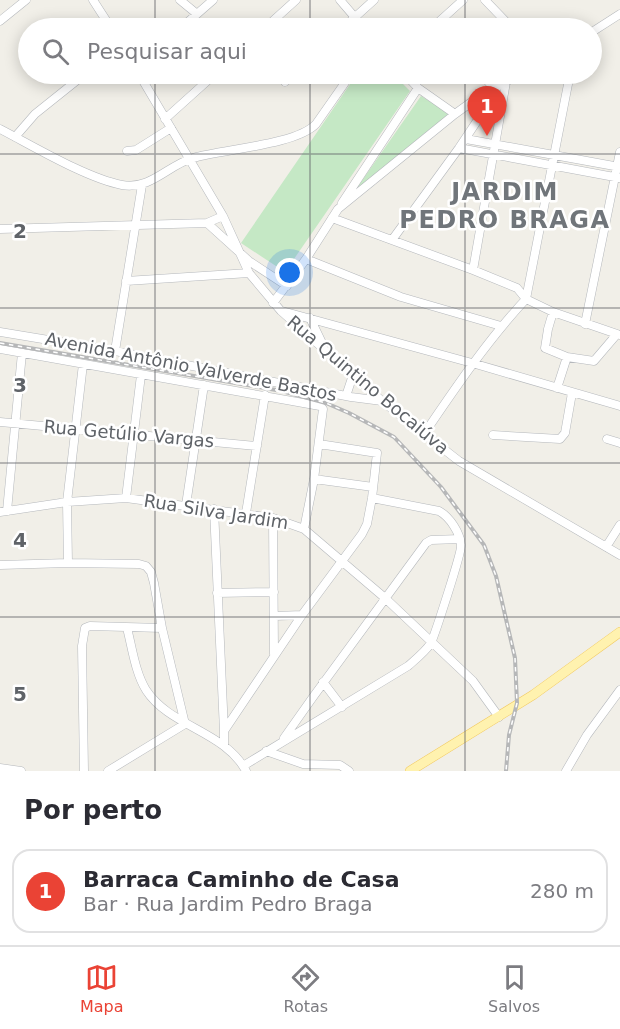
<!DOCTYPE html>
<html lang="pt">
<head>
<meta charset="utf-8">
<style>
	:root { --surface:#fff; --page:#f2f2f3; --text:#2b2b33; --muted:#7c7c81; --line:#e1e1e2; --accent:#ea4335 }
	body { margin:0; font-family:"DejaVu Sans",sans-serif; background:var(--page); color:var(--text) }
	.you { position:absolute; left:290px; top:273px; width:21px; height:21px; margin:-15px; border:4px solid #fff; border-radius:50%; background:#1a73e8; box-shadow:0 0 0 9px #1a73e833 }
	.badge { display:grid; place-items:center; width:39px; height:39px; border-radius:50%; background:var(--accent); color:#fff; font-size:20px; font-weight:700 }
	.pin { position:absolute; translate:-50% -50px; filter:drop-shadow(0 2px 3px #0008) }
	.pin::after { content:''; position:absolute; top:32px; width:21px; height:18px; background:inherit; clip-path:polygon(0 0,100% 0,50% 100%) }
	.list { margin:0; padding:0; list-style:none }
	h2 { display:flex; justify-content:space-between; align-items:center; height:78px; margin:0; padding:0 24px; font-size:26px }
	h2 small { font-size:20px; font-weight:400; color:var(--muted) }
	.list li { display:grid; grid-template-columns:39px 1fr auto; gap:18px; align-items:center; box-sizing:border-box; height:84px; margin:0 12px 12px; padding:0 12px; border:2px solid var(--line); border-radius:18px }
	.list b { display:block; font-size:22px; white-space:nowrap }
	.list p { margin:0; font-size:20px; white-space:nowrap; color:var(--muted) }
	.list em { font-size:20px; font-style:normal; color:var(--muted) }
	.icon { flex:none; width:33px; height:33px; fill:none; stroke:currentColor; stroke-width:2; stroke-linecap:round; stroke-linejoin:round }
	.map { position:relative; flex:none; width:620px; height:771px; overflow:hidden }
	.search { position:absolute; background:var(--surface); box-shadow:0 3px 15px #0003; left:18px; right:18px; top:18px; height:66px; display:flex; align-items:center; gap:15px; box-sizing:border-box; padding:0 21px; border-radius:33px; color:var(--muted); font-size:22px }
	.sheet { height:174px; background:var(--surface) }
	nav { display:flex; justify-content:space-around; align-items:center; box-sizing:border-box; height:84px; border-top:2px solid var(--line); background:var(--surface); font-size:16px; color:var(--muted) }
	nav a { display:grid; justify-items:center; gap:3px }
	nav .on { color:var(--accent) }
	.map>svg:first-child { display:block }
</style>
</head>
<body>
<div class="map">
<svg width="620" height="771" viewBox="0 0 620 771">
	<rect width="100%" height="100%" fill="#f1efe8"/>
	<!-- green -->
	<path fill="#c5e8c5" d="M357,74h36l17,17 -125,181 -44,-29z
		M421,96l29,18 -96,78z"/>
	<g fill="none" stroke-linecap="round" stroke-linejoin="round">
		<!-- minor casing -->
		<g stroke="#b5b8bc" stroke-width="9">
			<path id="minor" d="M93,0l18,28
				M180,0l17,14
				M340,0l24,28
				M485,0l27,28
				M0,21l26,-21
				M181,28l32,-28
				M265,28l31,-28
				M343,28l31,-28
				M432,28l31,-28
				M592,32l28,-18
				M139,74l84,142 26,57 32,38 101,90 77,60 161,94
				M405,74l13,14 37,26
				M481,74l13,14
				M285,82l9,-8
				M165,119l50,-45
				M0,129c33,17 86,49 122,56 29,5 46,-20 71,-27 31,-9 103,-13 123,-34l35,-50
				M15,137l20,-23 50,-40
				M466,139l154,28
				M459,148l161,30
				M127,151l9,-1 35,-22
				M342,203l76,-115
				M332,218l141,52 44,18 9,11 27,13 67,23
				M207,223l42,38 38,25
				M0,229l207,-6 16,-7
				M392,240l67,-92 20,-30
				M306,259l95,38 100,29
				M473,270l33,-188
				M126,281l123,-8
				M273,303l33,-44 32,-50 117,-95 22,-16 43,-24
				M282,311l190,52 148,43
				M553,312l-5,17 -3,19 22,9 27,4 23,-27
				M310,318l13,27
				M585,324l35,-172
				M0,332l115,19 236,46 31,4
				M0,349l320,57 3,3 -9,70 -10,50
				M115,351l27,-166
				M557,388l10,-31
				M346,396l7,-21
				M0,422l257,24
				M424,434c32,-47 63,-93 102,-135l44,-225
				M493,435l67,4 5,-6 7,-40
				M607,439l13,4
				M314,479l59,8
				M126,498l15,-123
				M186,505l18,-120
				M214,509l10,222
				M7,511l15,-158
				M0,512l67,-10 59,-4 147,20 31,11 81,69 88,83 26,36
				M246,513l19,-118
				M273,518l1,136
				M606,547l14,-22
				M68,563l-1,-61 16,-138
				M0,565l68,-2 71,1 7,2 5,6 3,11 8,45 23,96
				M217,593l57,-1
				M275,616l27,-1
				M127,628c5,19 8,44 19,62 24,37 79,41 100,81
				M323,682l19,25
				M284,738l29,-41 113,-154 5,-3 29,-1
				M224,745v-14l78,-116 60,-81 5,-10 5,-26 5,-45 -58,-9
				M266,751l37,13 37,1 9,6
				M243,766l165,-100c8,-7 17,-14 23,-23 4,-9 31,-91 30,-98 -1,-12 -11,-28 -22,-34l-67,-13
				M0,768l21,3
				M84,771l-2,-125 3,-18 5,-2 72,2
				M108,771l77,-47
				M566,771l21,-36 33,-45"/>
		</g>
		<!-- major casing -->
		<g stroke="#f2c960" stroke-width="10">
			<path id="major" d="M410,771l123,-76 87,-63"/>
		</g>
		<!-- minor -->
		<use href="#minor" stroke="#fff" stroke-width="8"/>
		<!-- major -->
		<use href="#major" stroke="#fff2af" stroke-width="9"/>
		<!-- rail casing -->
		<g stroke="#b6b7b8" stroke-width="4">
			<path id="rail" d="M0,343l282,48 44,12 23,10 45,24 47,50 43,58 12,31 19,82 2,45 -8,32 -3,36"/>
		</g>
		<!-- rail -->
		<use href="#rail" stroke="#fff" stroke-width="1.5" stroke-dasharray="4.5" stroke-linecap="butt"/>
	</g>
	<!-- grid -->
	<path fill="none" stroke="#5f6368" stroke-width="1.5" stroke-opacity="0.55" d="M155,0v28M310,0v28M465,0v28M155,74v697M310,74v697M465,74v697M0,154h620M0,308h620M0,463h620M0,617h620"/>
	<g text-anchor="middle" stroke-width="5" stroke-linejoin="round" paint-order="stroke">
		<!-- street labels -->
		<g font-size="18" fill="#5f6368" stroke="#fff">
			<text transform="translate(191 367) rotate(11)" y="6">Avenida Antônio Valverde Bastos</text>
			<text transform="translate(368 385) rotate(40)" y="6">Rua Quintino Bocaiúva</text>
			<text transform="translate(129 434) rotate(5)" y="6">Rua Getúlio Vargas</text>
			<text transform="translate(216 512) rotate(9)" y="6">Rua Silva Jardim</text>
		</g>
		<!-- district labels -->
		<g font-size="24" font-weight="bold" letter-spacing="1.5" fill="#70757a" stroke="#fff">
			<text x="505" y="200">JARDIM<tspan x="505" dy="28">PEDRO BRAGA</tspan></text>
		</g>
	</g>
	<g font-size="20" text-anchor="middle" font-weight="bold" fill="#5f6368" stroke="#fff" stroke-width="5" stroke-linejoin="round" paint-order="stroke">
		<text x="20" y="238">2</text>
		<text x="20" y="392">3</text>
		<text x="20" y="547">4</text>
		<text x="20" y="701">5</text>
	</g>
</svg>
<div class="you"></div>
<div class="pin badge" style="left:487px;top:136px">1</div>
<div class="search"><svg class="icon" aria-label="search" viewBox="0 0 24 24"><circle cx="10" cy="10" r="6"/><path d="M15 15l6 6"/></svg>Pesquisar aqui</div>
</div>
<section class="sheet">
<h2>Por perto<small></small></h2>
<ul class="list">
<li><span class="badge">1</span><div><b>Barraca Caminho de Casa</b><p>Bar · Rua Jardim Pedro Braga</p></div><em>280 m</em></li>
</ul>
</section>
<nav>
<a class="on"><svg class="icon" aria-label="map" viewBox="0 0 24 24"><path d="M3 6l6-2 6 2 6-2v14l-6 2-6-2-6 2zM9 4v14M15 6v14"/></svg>Mapa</a>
<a><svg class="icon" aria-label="directions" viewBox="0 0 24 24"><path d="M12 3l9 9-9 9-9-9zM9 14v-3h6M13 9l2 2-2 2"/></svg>Rotas</a>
<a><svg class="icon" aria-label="saved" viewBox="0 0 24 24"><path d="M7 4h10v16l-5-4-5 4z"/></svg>Salvos</a>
</nav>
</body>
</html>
